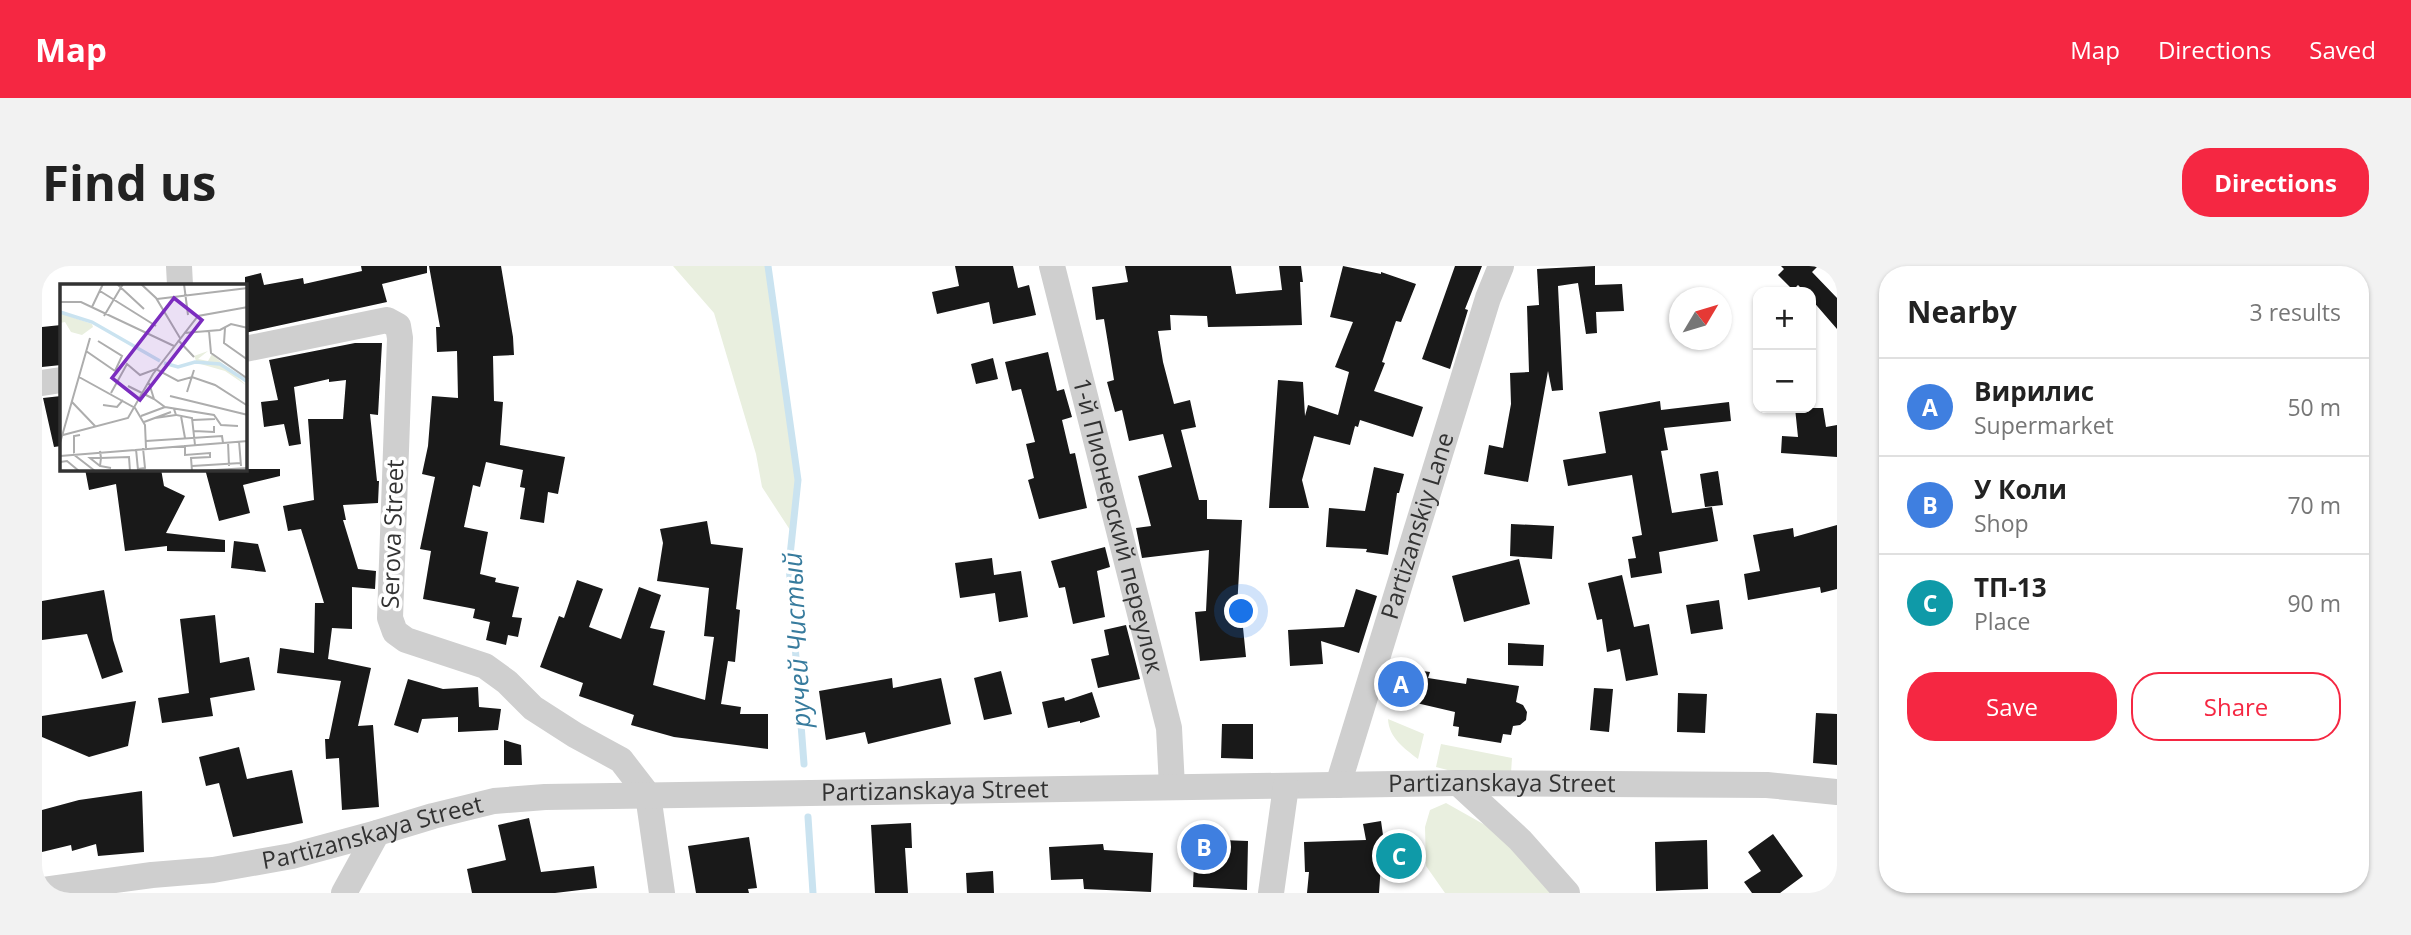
<!DOCTYPE html>
<html lang="en">
<head>
<meta charset="utf-8">
<style>
	:root { --surface:#fff; --page:#f2f2f2; --text:#222; --muted:#767676; --line:#e0e0e0; --accent:#f52742 }
	body { margin:0; font-family:"Open Sans",sans-serif; background:var(--page); color:var(--text) }
	.controls { position:absolute; right:21px; top:21px; display:grid; overflow:hidden; border-radius:14px; box-shadow:0 2px 5px #0004 }
	.controls button { width:63px; height:63px; display:grid; place-items:center; padding:0; border:0; border-bottom:2px solid var(--line); background:var(--surface); color:var(--text); font:35px sans-serif }
	.compass { position:absolute; left:1627px; top:21px; width:63px; height:63px; border-radius:50%; background:var(--surface); box-shadow:0 2px 5px #0004; rotate:52deg }
	.you { position:absolute; left:1200px; top:346px; width:24px; height:24px; margin:-18px; border:5px solid #fff; border-radius:50%; background:#1a73e8; box-shadow:0 0 0 10px #1a73e833 }
	.badge { display:grid; place-items:center; width:46px; height:46px; border-radius:50%; background:var(--accent); color:#fff; font-size:23px; font-weight:700 }
	.pin { position:absolute; translate:-50% -50%; border:4px solid #fff; box-shadow:0 2px 7px #0006 }
	.list { margin:0; padding:0; list-style:none }
	h2 { display:flex; justify-content:space-between; align-items:center; height:91px; margin:0; padding:0 28px; font-size:30px }
	h2 small { font-size:23px; font-weight:400; color:var(--muted) }
	.list li { display:grid; grid-template-columns:46px 1fr auto; gap:21px; align-items:center; box-sizing:border-box; height:98px; padding:0 28px; border-top:2px solid var(--line) }
	.list b { display:block; font-size:26px; white-space:nowrap }
	.list p { margin:0; font-size:23px; white-space:nowrap; color:var(--muted) }
	.list em { font-size:23px; font-style:normal; color:var(--muted) }
	.actions { display:flex; gap:14px; padding:21px 28px }
	.actions a { flex:1; padding:16px 0; border:2px solid var(--accent); border-radius:28px; text-align:center; font-size:24px; color:var(--accent) }
	.actions .main { background:var(--accent); color:#fff }
	.map { position:relative; flex:none; width:1795px; height:627px; overflow:hidden; border-radius:28px }
	header { display:flex; align-items:center; gap:42px; box-sizing:border-box; height:98px; padding:0 35px; background:var(--accent); color:#fff }
	header strong { font-size:33px }
	nav { display:flex; gap:38px; margin-inline-start:auto; font-size:24px }
	.intro { display:flex; align-items:center; justify-content:space-between; box-sizing:border-box; height:168px; padding:0 42px }
	h1 { margin:0; font-size:49px }
	.button { padding:18px 32px; border-radius:28px; background:var(--accent); color:#fff; font-size:24px; font-weight:700 }
	main { display:flex; gap:42px; padding:0 42px }
	aside { flex:1; background:var(--surface); border-radius:28px; box-shadow:0 2px 5px #0004 }
	.map>svg:first-child { display:block }
</style>
</head>
<body>
<header>
<strong>Map</strong>
<nav><a>Map</a><a>Directions</a><a>Saved</a></nav>
</header>
<div class="intro"><h1>Find us</h1><a class="button">Directions</a></div>
<main>
<div class="map">
<svg width="1795" height="627" viewBox="0 0 1795 627">
	<rect width="100%" height="100%" fill="#fff"/>
	<!-- green -->
	<path fill="#e9efdf" d="M631,0h95l30,214 -6,53 -30,-46 -6,-33 -42,-141z
		M1346,453l36,15 -6,25c-14,-11 -29,-21 -30,-40z
		M1399,478l71,14 -1,15h-52l-23,-6z
		M1404,537l39,22 35,27 36,41h-111l-19,-27 -1,-39 5,-17z"/>
	<g fill="none" stroke-linecap="round" stroke-linejoin="round">
		<!-- stream -->
		<path stroke="#cae3f0" stroke-width="7" d="M726,0l30,214 -9,85 15,199
			M766,551l5,76"/>
	</g>
	<!-- building -->
	<path fill="#191919" d="M319,0h66v7l-45,11 5,18 -142,31v-56l16,-4 3,12 39,-7 1,6 58,-13z
		M387,0h72l12,71 1,18 -21,1 1,45 9,1 -3,43 65,12 -7,37 -10,-2 -4,31 -24,-4 5,-31 -5,-1 3,-17 -37,-8 -6,25 -7,-2 -9,42 24,5 -8,42 16,4 -1,4 24,5 -7,30 10,1 -4,19 -10,-2 -2,10 -20,-5 4,-18 -17,-4 2,-9 -52,-10 8,-48 -11,-2 15,-72 -13,-3 6,-28 4,-50 26,2 -1,-47 -20,1 -1,-25h4z
		M913,0h58l5,22 11,-3 7,30 -43,9 -4,-22 -52,12 -5,-22 27,-6z
		M1083,0h106l5,28 46,-4 -3,-24h22l2,16h-3l2,43 -94,2 -1,-11 -37,-1 1,15 -13,1 5,31 11,42 16,-4 6,27 -15,3 18,70h8v19l35,1 -5,88h4l5,49 -46,4 -5,-49 11,-1 3,-61 -67,8 -6,-30 15,-2 -13,-50 34,-9 -9,-33 -34,7 -7,-31 -7,2 -8,-30 7,-2 -10,-61 -8,1 -4,-33 36,-5z
		M1301,0l38,8v-2l35,12 -15,38 -5,-1 -14,41 3,1 -11,28 49,16 -10,30 -53,-17 -2,7 -3,-1 -5,19 -36,-9 -12,44 7,28h-40l9,-128 25,2 2,34 3,-11 30,10 11,-43 -14,-5 18,-45 -23,-5z
		M1413,0h27l-17,43 3,1 -18,59 -28,-10z
		M1553,0v19l27,-1 2,27 -28,1 1,21 -11,1 -8,-51 -20,3 5,104 -11,1 -4,-20 -20,111 -44,-8 5,-29 14,3 8,-44 -1,-31 19,-1 -2,-66 12,-1 -2,-36z
		M1739,0h37l-6,6 25,26v31l-26,-30v-7h-6l-7,-7 -5,5 -15,-15 6,-6z
		M19,59v40l-19,2v-40z
		M313,77h27l-4,72 -8,-1 7,67h2l-1,22 -35,2 3,15h-3l15,49 18,2 -1,18 -23,-2v42l-20,-1 -4,31 43,9 -13,58 15,-1 6,82 -37,3 -3,-52 -13,1 -1,-20h4l12,-58 -64,-8 3,-25 34,5 1,-50h9l-23,-74 -13,2 -5,-25 31,-6 -6,-81h35l3,-39 -17,2v-3l-35,8 7,57 -12,2 -5,-22 -20,3 -3,-25 17,-2 -9,-40z
		M1006,86l9,39 7,-2 8,28 -10,3 8,34 5,-1 12,55 -48,11 -11,-39 6,-2 -8,-34 9,-2 -14,-53 -9,2 -7,-29z
		M951,92l5,21 -22,5 -5,-20z
		M19,130v50l-7,1 -11,-49z
		M1618,135l1,9 68,-8 2,19 -67,7 4,22 -7,1 11,62 40,-6 6,34 -59,11 3,21 -31,5 -3,-19 8,-1 -4,-21 10,-2 -10,-60 -64,11 -5,-26 43,-7 -7,-41z
		M1753,142h28l3,19 11,-2v32l-56,-4 1,-17 16,1z
		M1332,201l30,7 -5,19h-2l-9,62 -22,-3 1,-3 -41,-2 3,-39 36,3z
		M43,203h76l3,17 21,10 -19,37 59,7v12l-58,-1v-5l-42,5 -9,-67 -27,6z
		M163,203h75v7l-37,9 7,28 -31,8z
		M1676,205l5,34 -18,2 -5,-33z
		M665,255l4,23 32,4 -7,61 4,1 -5,52 -7,-1 -7,43 20,3 -1,7h28v35l-94,-12 -43,-12 3,-10 -55,-19 4,-13 -43,-16 19,-51 5,2 13,-38 26,9 -14,38 32,12 18,-52 22,8 -11,33 15,3 -12,54 52,15 9,-63 -10,-1 5,-48 -52,-7 6,-38 -3,-14z
		M1469,258l43,2 -2,33 -42,-3z
		M1795,259v64l-16,4 -1,-6 -72,13 -4,-26 16,-3 -7,-36 40,-7 1,9z
		M192,275l24,3 8,28 -35,-4z
		M1063,281l5,20 -13,4 8,46 -32,7 -8,-37 -6,1 -8,-27z
		M950,292l2,17 27,-4 7,46 -29,5 -4,-29 -35,5 -5,-35z
		M1477,293l11,45 -66,18 -12,-46z
		M1580,309l12,52 15,-3 9,51 -32,6 -6,-32 -13,3 -5,-33 -5,1 -9,-37z
		M1314,323l21,7 -18,57 -38,-12 2,23 -33,2 -2,-36 56,-3z
		M62,324l9,50 10,32 -21,7 -15,-45 -45,6v-39z
		M1677,334l4,29 -32,5 -5,-29z
		M173,349l5,48 29,-6 6,33 -45,8 3,18 -51,7 -4,-25 31,-5 -9,-74z
		M1084,359l14,54 -42,9 -7,-29 18,-4 -5,-25z
		M1466,377l36,2 -1,21 -35,-1z
		M1360,402l28,4 -2,6 38,6 1,-6 52,8 -3,16 7,3 4,7 -1,8 -6,5 -7,1 -2,9 -8,-1 -2,9 -43,-7 1,-9 -6,-1 2,-14 -60,-14z
		M959,405l11,43 -28,6 -10,-42z
		M850,412l1,10 48,-10 10,46 -83,20 -3,-12 -39,8 -7,-49z
		M366,413l35,10 35,-2 1,20 22,2 -3,21 -40,2v-15l-36,2 -4,14 -24,-8z
		M1552,422l19,1 -4,43 -19,-2z
		M1050,426l8,25 -20,6v-2l-32,7 -6,-26 22,-5 1,4z
		M1636,427l29,1 -2,39 -28,-1z
		M94,435l-8,45 -39,11 -47,-20v-21z
		M1774,447l21,1v51l-24,-2z
		M1180,458h31v35l-32,-1z
		M462,474l17,5 1,20h-18z
		M197,481l8,32 45,-9 11,53 -70,14 -14,-54 -13,3 -7,-29z
		M100,525l2,61 -46,4 -2,-12 -24,7 -1,-6 -29,7v-42l37,-10z
		M487,552l12,54 53,-6 3,22 -42,5h-83l-5,-24 39,-9 -8,-35z
		M1339,555l2,14 -4,58h-72l2,-21h-4l-1,-30 62,-2 -3,-16z
		M869,557l1,25h-7l3,45h-33l-4,-68z
		M1731,568l30,42 -23,17h-28l-8,-11 17,-11 -13,-19z
		M707,571l8,51 -9,1 1,4h-53l-8,-47z
		M1153,573l53,2 -1,49 -54,-3z
		M1665,574l1,49 -52,2 -1,-49z
		M1061,578l1,6 49,3 -2,39 -67,-3 -1,-10 -32,1 -2,-33z
		M951,605l1,22h-27l-1,-20z"/>
	<g fill="none" stroke-linecap="round" stroke-linejoin="round">
		<!-- minor -->
		<g stroke="#cfcfcf" stroke-width="26">
			<path d="M137,0l1,19"/>
			<path id="s1" d="M1010,0l117,462 3,59"/>
			<path d="M203,83l142,-29 11,6 2,12 -10,280 5,14 11,8 79,26 22,16 26,26 42,27 46,25 27,35 14,98"/>
			<path d="M0,117l19,-3"/>
			<path d="M1416,517l62,57 47,53"/>
			<path id="s2" d="M1296,519l150,-487 13,-32"/>
			<path id="s3" d="M0,624l110,-15 61,-5 79,-14 85,-23 56,-17 61,-15 51,-4 913,-14 309,2 70,7"/>
			<path d="M302,627l33,-60"/>
			<path d="M1229,627l15,-107"/>
		</g>
	</g>
	<g text-anchor="middle" stroke-width="7" stroke-linejoin="round" paint-order="stroke">
		<!-- street labels -->
		<g font-size="24" fill="#323232" stroke="#fff">
			<text dy="8" stroke="none"><textPath href="#s2" startOffset="271">Partizanskiy Lane</textPath></text>
			<text dy="8" stroke="none"><textPath href="#s1" startOffset="268">1-й Пионерский переулок</textPath></text>
			<text transform="translate(351 268) rotate(-88)" y="8">Serova Street</text>
			<text dy="8" stroke="none"><textPath href="#s3" startOffset="1470">Partizanskaya Street</textPath></text>
			<text dy="8" stroke="none"><textPath href="#s3" startOffset="903">Partizanskaya Street</textPath></text>
			<text dy="8" stroke="none"><textPath href="#s3" startOffset="336">Partizanskaya Street</textPath></text>
		</g>
		<!-- water labels -->
		<g font-size="26" font-style="italic" fill="#377b9d" stroke="#fff">
			<text transform="translate(755 374) rotate(-93)" y="9">ручей Чистый</text>
		</g>
	</g>
	<!-- overview -->
	<g transform="translate(18 18)">
		<rect width="187" height="187" fill="#fff"/>
		<path d="M0,29l32,11 1,3 -11,8 -11,-3 -6,-10 -5,1zM148,67l-10,8 10,2 4,-7 35,32 -22,-15 -28,-8 -3,-7z" fill="#e9efdf"/>
		<path fill="none" stroke="#cae3f0" stroke-width="3.5" d="M0,28l32,10 68,39M104,79l14,4 17,-5 25,2 28,18"/>
		<path fill="none" stroke="#adadad" stroke-width="2" d="M57,0l27,25M81,0l15,14 24,40M124,0l4,31M40,7l56,35M97,15l91,-11M0,18h21l93,44M32,23l11,-23M44,32l19,-32M165,44l-1,15 24,17M149,47l2,22 37,26M124,49l36,-3 11,-6 17,4M118,56l16,17M38,57l24,15 -7,15M26,67l29,20M19,93l56,31 10,17 1,23M89,99l5,16 11,8 49,8 7,10 17,1M68,102l26,13M127,108l7,-22M51,109l16,-29 13,11 16,-6 22,12 14,-4 23,8 33,21M110,112l78,19M12,118l23,24M43,121l14,2 6,-7M114,125l2,6 16,3 3,27M81,132l24,-9M121,132l4,22M95,134l21,-3M133,136l22,-1M84,138l27,-10M134,147l20,1v-6M3,151l65,-17 25,-44 45,-58 50,-9M86,157l76,-5 1,7M179,157l2,25M168,158l1,24M0,159l30,-105M125,161v10l25,-2v4l-19,1 1,13M76,165l2,21M40,167l1,7 28,-1 1,14M14,169v-17l6,-1M13,170l22,17M0,172l188,-15M0,178l7,-1 12,10M40,182l-10,-8h11l-1,8 11,2M132,182l49,-3M78,185l7,-1 -2,-20M138,187l50,-3"/>
		<path fill="#7b2cbf" fill-opacity="0.15" stroke="#7b2cbf" stroke-width="3.5" d="M114,14l28,22 -62,80 -28,-22z"/>
		<rect width="187" height="187" fill="none" stroke="#323232" stroke-width="3.5"/>
	</g>
</svg>
<div class="controls">
<button>+</button>
<button>−</button>
</div>
<svg class="compass" viewBox="-18 -18 36 36"><path d="M0-13l5 13h-10z" fill="#e53935"/><path d="M0 13l5-13h-10z" fill="#767676"/></svg>
<div class="you"></div>
<div class="pin badge" style="left:1359px;top:418px;background:#3f7fe0">A</div>
<div class="pin badge" style="left:1162px;top:581px;background:#3f7fe0">B</div>
<div class="pin badge" style="left:1357px;top:590px;background:#0f9aa8">C</div>
</div>
<aside>
<h2>Nearby<small>3 results</small></h2>
<ul class="list">
<li><span class="badge" style="background:#3f7fe0">A</span><div><b>Вирилис</b><p>Supermarket</p></div><em>50 m</em></li>
<li><span class="badge" style="background:#3f7fe0">B</span><div><b>У Коли</b><p>Shop</p></div><em>70 m</em></li>
<li><span class="badge" style="background:#0f9aa8">C</span><div><b>ТП-13</b><p>Place</p></div><em>90 m</em></li>
</ul>
<div class="actions"><a class="main">Save</a><a>Share</a></div>
</aside>
</main>
</body>
</html>
